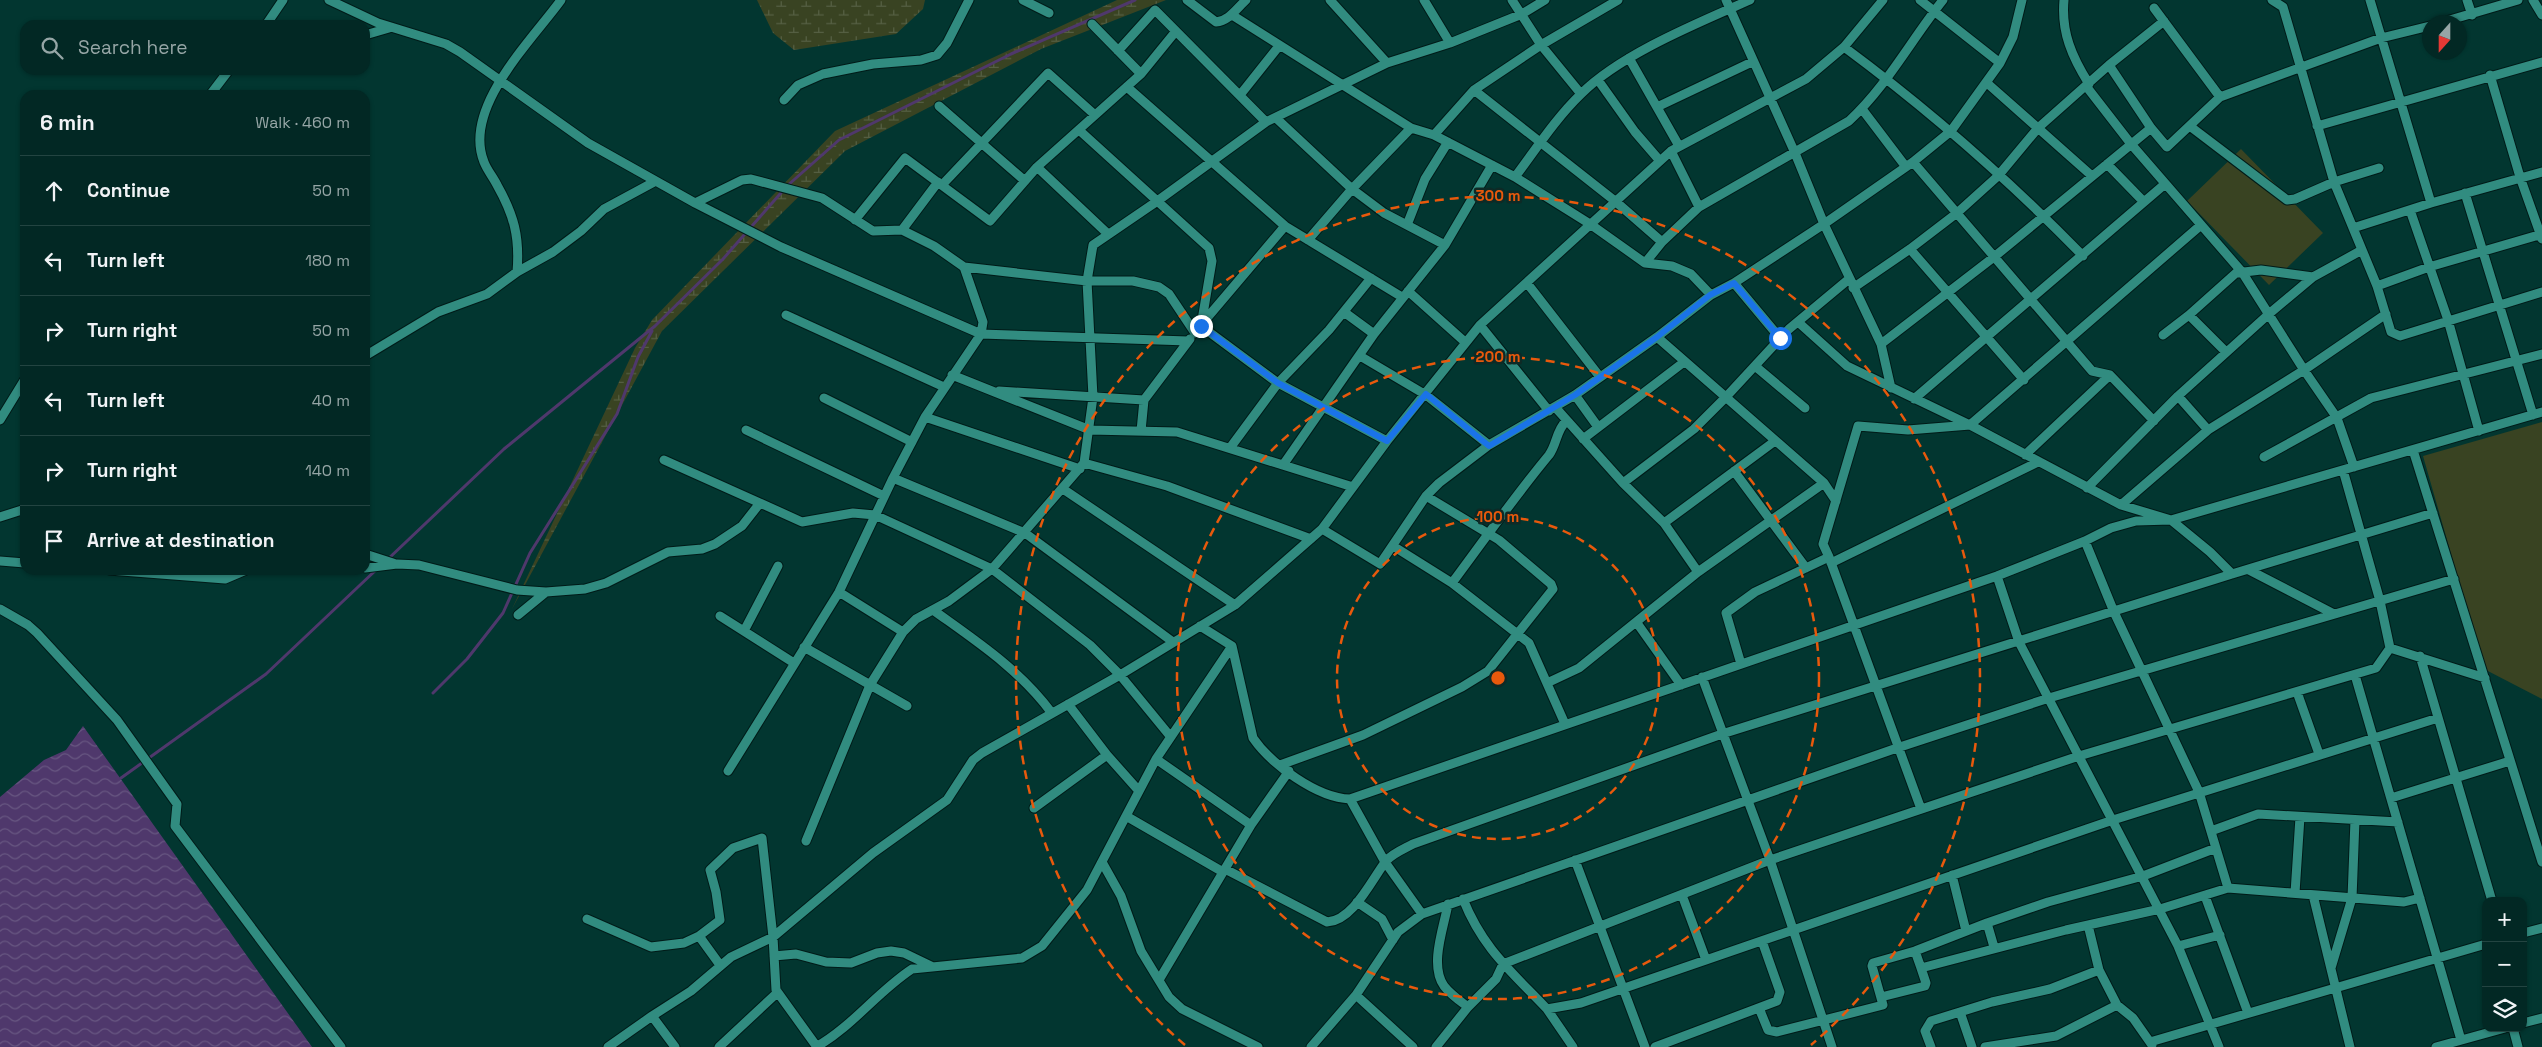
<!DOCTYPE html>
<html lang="en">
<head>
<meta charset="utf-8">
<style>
	:root { --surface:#022824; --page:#103431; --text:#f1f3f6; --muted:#96a6a6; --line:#234441 }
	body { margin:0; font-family:"Space Grotesk",sans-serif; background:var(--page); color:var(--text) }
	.controls { position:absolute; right:15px; bottom:15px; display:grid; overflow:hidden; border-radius:10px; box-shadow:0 1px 4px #0004 }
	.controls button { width:45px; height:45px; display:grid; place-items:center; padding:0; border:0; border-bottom:1px solid var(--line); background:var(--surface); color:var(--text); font:25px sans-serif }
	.compass { position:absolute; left:2422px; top:15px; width:45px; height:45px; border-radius:50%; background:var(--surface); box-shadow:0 1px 4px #0004; rotate:201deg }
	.stop { position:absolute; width:15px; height:15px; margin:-11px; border:4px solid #1a73e8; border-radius:50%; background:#fff }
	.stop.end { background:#1a73e8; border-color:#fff; box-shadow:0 1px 5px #0008 }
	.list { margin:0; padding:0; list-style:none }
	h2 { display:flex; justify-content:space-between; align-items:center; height:65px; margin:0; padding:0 20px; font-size:21px }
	h2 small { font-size:16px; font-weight:400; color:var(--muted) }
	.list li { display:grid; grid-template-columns:32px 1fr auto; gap:15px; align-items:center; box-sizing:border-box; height:70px; padding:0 20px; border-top:1px solid var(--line) }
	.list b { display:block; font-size:19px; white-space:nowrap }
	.list em { font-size:16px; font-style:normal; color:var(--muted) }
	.icon { flex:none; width:28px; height:28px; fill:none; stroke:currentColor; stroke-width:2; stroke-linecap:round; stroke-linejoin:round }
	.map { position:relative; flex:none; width:2542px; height:1047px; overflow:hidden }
	.search { position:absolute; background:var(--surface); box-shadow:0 1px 4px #0004; left:20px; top:20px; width:350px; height:55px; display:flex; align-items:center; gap:12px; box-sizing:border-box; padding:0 18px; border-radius:15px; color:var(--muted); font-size:19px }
	.panel { position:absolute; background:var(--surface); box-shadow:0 1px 4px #0004; left:20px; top:90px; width:350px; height:485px; border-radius:15px }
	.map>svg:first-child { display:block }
</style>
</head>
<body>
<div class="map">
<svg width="2542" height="1047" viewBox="0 0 2542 1047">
	<defs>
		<pattern id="wetland-marsh" width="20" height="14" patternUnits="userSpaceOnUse" patternTransform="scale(1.25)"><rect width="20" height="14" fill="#394322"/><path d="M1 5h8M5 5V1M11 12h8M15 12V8" fill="none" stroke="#555f43"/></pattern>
		<pattern id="water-waves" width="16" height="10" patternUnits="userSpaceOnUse" patternTransform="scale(1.25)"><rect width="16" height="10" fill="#4f386c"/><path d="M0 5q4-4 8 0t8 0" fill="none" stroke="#675681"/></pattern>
	</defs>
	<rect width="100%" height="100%" fill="#023630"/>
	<!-- wetland -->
	<path fill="url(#wetland-marsh)" d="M757,0h168l-2,9 -27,25 -102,16 -21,-17z
		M1117,0h49l-125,49 -196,102 -183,180 -150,278 123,-261 17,-28 183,-189z"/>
	<!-- pitch -->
	<path fill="#394322" d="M2241,149l82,84 -54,52 -82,-84z
		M2542,422v277l-58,-30 -61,-213z"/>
	<!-- water -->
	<path fill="url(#water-waves)" d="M83,726l229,321h-312v-250l44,-37 22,-10z"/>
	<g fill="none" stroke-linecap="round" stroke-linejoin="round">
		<!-- stream -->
		<path stroke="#4f386c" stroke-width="3" d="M387,560l117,-111 151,-123 68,-67 64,-73 52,-46 172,-86 124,-54
			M433,693l34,-34 36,-46 27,-60 87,-139 21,-57 14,-26
			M121,778l145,-104 111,-105"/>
		<!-- street casing -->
		<g stroke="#011b18" stroke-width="11">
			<path id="street" d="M329,0l49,23 68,21 14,8 128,91 107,60 47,-23 9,-1 71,19 51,33 29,-1 32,16 30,21 19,55 -2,12 -56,83 -32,61 -54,114 -111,179
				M1023,0l26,13
				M1187,0l29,22c13,-1 21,-14 30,-22
				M1330,0l57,63
				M1424,0l26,43
				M1512,0l29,45 40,49
				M1726,0l69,153 29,71 57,120 10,44
				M1920,0l80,63
				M2064,0c-3,32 8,57 25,84
				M2272,0l11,7 51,175 43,104 14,46 9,4 142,-44
				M2370,0l61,203
				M2467,0l5,15
				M2533,0l9,15
				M2154,8l66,89
				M1232,15l179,113 23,7 81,42 75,47 55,39 27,3 19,8 20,21
				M2443,22l75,-22
				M1092,24l49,50
				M266,25l17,-25
				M365,35l24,-7
				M1844,47c85,63 165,133 239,209
				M1118,51l37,-41 111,112
				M1629,58l50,88
				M2109,65l42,63 16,19 53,-50 161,-59 49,-12
				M2490,75l30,102 22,62
				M1598,80l37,52 25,29
				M1987,83l105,93
				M2086,86l45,58 111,128 62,98 33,48 17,49
				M1127,87l158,139 117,71
				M1474,90l141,111 47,41
				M210,95l19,-25
				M1240,95l39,-49
				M784,100l14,-15 25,-11 50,-10 48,-4 16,-5 10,-12 22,-43
				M939,106l86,75
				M1657,107l95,-45
				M1862,109l44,58
				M1276,118l76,71 32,24 61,32
				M2317,126l225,-64
				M2191,127l96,73 8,-1 39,-17 45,-14
				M1079,130l130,118 3,13 -11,65 77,57 109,58
				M1434,135l40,-45 67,-45 77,-45
				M1671,151l28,56
				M1913,162l179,209 18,4 44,46
				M2107,164l37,38
				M1037,167l71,67
				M1515,177c21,-28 41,-59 66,-83 40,-40 117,-71 169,-94
				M942,185l106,-112 47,42
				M2465,193l68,222
				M695,203l86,44 200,87 207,7
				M2410,210l38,110 31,111
				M855,220l50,-62 85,63 47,-54 104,-93 35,-43
				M1407,225l18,-46 23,-37
				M2353,228l78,-25 111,-31
				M902,230l36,-48
				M1308,240l44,-51 59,-61
				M1910,249l114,131
				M1645,263l17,-21 37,-35 150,-86c38,-35 62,-81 94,-121
				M964,267l123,14h46l26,6 10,7 26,39
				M517,272c3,-35 -3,-57 -20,-87 -4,-8 -10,-15 -13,-23 -22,-54 48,-122 77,-162
				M1527,283l73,94
				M1734,283l46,55
				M2377,286l52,-19 113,-33
				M1853,288l57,-39 47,-36 41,-37 40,-48 71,-63 55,-44
				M1408,291l57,51
				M1344,312l30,22 71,-89 47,-80
				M786,315l158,72
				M2189,315l37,37
				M1798,322l49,44 123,59 151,80 50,15 39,32 22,22
				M1201,325l84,-99
				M1480,325l69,86
				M2163,335l26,-20 47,-42 25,-3 52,7
				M1657,337l167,146 12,18
				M1881,344l113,-87 157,-129
				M365,356l73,-44 49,-18 30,-22 36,-20 28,-21 23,-22 50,-27
				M1360,356l66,39 63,50
				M1755,366l50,42
				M952,375l138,55 87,2 176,55
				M999,391l145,9
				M1575,395l23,32
				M2178,396l30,34
				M824,398l88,44
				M1914,399l251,-215
				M1555,407l68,76 41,40 34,49
				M925,417l155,52
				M0,420l25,-41
				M746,430l138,66
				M1141,431l3,-31 46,-61
				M1583,439l101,-77
				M1230,448l48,-65 51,-53 42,-52
				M2413,450l129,412
				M2025,455l85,-80
				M2264,457l107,-59 171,-44
				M664,460l96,43
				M1084,463l83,23 144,53
				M1283,465l91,-131
				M1734,471l72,97
				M893,478l132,55 148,109
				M1623,483l71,-54 32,-32 63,-68 60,-50
				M2087,488l91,-92 92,-83 43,-36 49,-27
				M1063,489l172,116
				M2121,505l87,-75 96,-60 82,-56
				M0,517l25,-8
				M1664,523l111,-82
				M1322,529l58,35 46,-68 13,-13 50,-38 86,-50 82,-58 54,-42 23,-12 90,-59 89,-62 38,-31 49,-68 13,-26 9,-37
				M2085,541l29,71 85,180 29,96
				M1393,546l59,37 77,60 36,81
				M365,554l28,9
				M0,561l25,2
				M1831,563l207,-101
				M365,568l32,-4 22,1 98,25 29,2 39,-3 21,-6 62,-31 34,-3 13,-5 27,-18 18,-23 42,19 51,-9 22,2 117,54 98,76 30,30 50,61
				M109,570l116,9 21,-9
				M2249,570l85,44
				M1997,576l22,66 159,304 41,101
				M1452,583c32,-43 63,-87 97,-128 8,-11 7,-24 17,-34
				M839,592l64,40
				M0,609l28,16 9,8 80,87 60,84 -2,22 166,221
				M933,610c43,31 86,59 118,102
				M518,615l28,-23
				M720,616l74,47
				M1637,623l44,62
				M1200,626l32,20 21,92c18,26 64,60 97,61l35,63 37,52
				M744,631l34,-65
				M804,647l103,59
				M2390,648l95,30
				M2420,656l72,245
				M1741,664l-15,-51 29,-21 74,-35
				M2355,675l106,365
				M1702,677l68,183 62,187
				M1547,683l32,-15 119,-96 126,-89
				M2297,692l22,62
				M1068,704l39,51 32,36
				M1156,759l95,66
				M1280,765l83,-30 99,-48 26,-16 65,-82 -2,-5 -52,-44 -73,-44
				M2391,798l119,-37
				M1350,799l647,-223 88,-35 26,-13 25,-7 35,-1 371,-108
				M1034,808l73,-53
				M1921,809l-92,-252 -6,-13 35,-118 50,4 62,-5 231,-200
				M1126,816l97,56
				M2211,831l47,-17 140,8
				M806,841l64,-156 33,-53 13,-13 33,-18 43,-32 92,-106 9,-66 -6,-116 6,-36 63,-43 110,-80 121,-59 63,-20 72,-29 23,-14
				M1575,860l70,187
				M1102,862l19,34 20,55 28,46 13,12 76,38
				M1225,869l102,53c26,-1 45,-43 59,-61 7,-8 18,-12 27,-17l309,-110 510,-160 201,-61
				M1952,875l14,56
				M2295,893l5,-76
				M1682,895l24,65
				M2313,895l37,152
				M2205,896l43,117
				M1463,899c20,50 48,72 84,110l34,-6 532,-183 325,-102
				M1357,902l25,17 11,21
				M587,919l64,28 33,-4 15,-7 21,29
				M2088,925l11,45 18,35 16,13 19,27
				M2523,933l19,-5
				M699,936l21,-16 -4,-28 -6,-22 23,-22 29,-10 11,99 3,53 41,57
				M2178,946l42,-11
				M1994,947l-7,-24 61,-21 95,-26 73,-28
				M1915,951l6,17 145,-38 94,-21 68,-21 176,14 16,-4
				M774,956l22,-2 30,8 25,1 26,-10 14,-2 13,2 27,13
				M2331,968l21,-70 3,-78
				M1159,980l92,-155 38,-54
				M1356,995l57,52
				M1881,997l44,-11 1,-3 -5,-15
				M1468,1007l28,-28 7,-15 267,-104 309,-104 297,-88 14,-20 -10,-47 -37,-131
				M1759,1008l9,22 9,2 106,-27 -11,-39 1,-3 42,-12 72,-28
				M1547,1009l26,38
				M1960,1012l12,35
				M2523,1023l19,-5
				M2513,1028l5,19
				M2150,1042l336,-98
				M608,1047l44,-31
				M675,1047l-23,-31 39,-25 40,-34 42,-20 100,-84 74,-53 26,-40 9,-7 138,-78 115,-70 87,-76 65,-88 93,-116 191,-174 135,-72 38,-32 39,-47
				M719,1047l58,-54
				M816,1047c37,-21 61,-55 96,-78l110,-11 20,-12 45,-56 69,-131 76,-113
				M1311,1047l45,-52 42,-63 24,-18 475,-166 152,-50 405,-119
				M1436,1047l32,-40c-8,-6 -18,-13 -24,-21 -15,-21 0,-59 4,-82
				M1655,1047l122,-46 3,-9 -18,-51
				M1931,1047l-6,-16 6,-10 61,-19 58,-13 49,-19
				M1985,1047l71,-11 61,-31
				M2436,1047l69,-19"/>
		</g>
		<!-- street -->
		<use href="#street" stroke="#318c80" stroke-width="9"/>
	</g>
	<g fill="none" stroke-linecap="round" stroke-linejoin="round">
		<!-- route -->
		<path stroke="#1a73e8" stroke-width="6" d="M1201,326l77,57 109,58 39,-47 63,52 86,-51 82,-58 53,-42 24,-12 46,55"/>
	</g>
	<!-- distance rings -->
	<g fill="none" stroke="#e8590c" stroke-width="2.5" stroke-dasharray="9 6">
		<circle cx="1498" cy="678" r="161"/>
		<circle cx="1498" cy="678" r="321"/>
		<path d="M1185 1045A482 482 0 1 1 1811 1045"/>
	</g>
	<circle cx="1498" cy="678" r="8" fill="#e8590c" stroke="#0e2a26" stroke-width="2.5"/>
	<g font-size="15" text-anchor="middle" font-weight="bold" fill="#e8590c" stroke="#0e2a26" stroke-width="5" stroke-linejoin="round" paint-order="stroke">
		<text x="1498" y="201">300 m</text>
		<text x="1498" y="362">200 m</text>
		<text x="1498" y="522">100 m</text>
	</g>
</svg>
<div class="controls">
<button>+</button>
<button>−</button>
<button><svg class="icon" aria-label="layers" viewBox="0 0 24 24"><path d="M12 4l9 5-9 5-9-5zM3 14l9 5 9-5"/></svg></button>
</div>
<svg class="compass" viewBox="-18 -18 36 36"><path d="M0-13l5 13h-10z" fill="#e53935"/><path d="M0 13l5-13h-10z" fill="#96a6a6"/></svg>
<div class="stop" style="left:1780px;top:338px"></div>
<div class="stop end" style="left:1201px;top:326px"></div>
<div class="search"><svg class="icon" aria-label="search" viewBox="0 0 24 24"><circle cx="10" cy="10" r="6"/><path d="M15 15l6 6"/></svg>Search here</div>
<section class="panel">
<h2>6 min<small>Walk · 460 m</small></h2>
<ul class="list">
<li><svg class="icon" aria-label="ahead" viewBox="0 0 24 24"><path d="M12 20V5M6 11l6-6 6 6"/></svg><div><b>Continue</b></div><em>50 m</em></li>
<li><svg class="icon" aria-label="left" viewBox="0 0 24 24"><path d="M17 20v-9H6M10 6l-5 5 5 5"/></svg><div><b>Turn left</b></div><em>180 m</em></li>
<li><svg class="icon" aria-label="right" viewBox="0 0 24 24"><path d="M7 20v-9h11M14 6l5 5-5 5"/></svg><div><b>Turn right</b></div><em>50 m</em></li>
<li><svg class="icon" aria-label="left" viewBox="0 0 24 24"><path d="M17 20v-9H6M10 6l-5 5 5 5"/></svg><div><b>Turn left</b></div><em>40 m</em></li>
<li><svg class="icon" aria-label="right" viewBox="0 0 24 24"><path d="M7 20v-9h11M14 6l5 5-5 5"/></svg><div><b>Turn right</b></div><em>140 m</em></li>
<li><svg class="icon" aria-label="arrive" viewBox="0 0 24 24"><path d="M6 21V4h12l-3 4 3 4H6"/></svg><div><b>Arrive at destination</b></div></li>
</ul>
</section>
</div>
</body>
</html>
